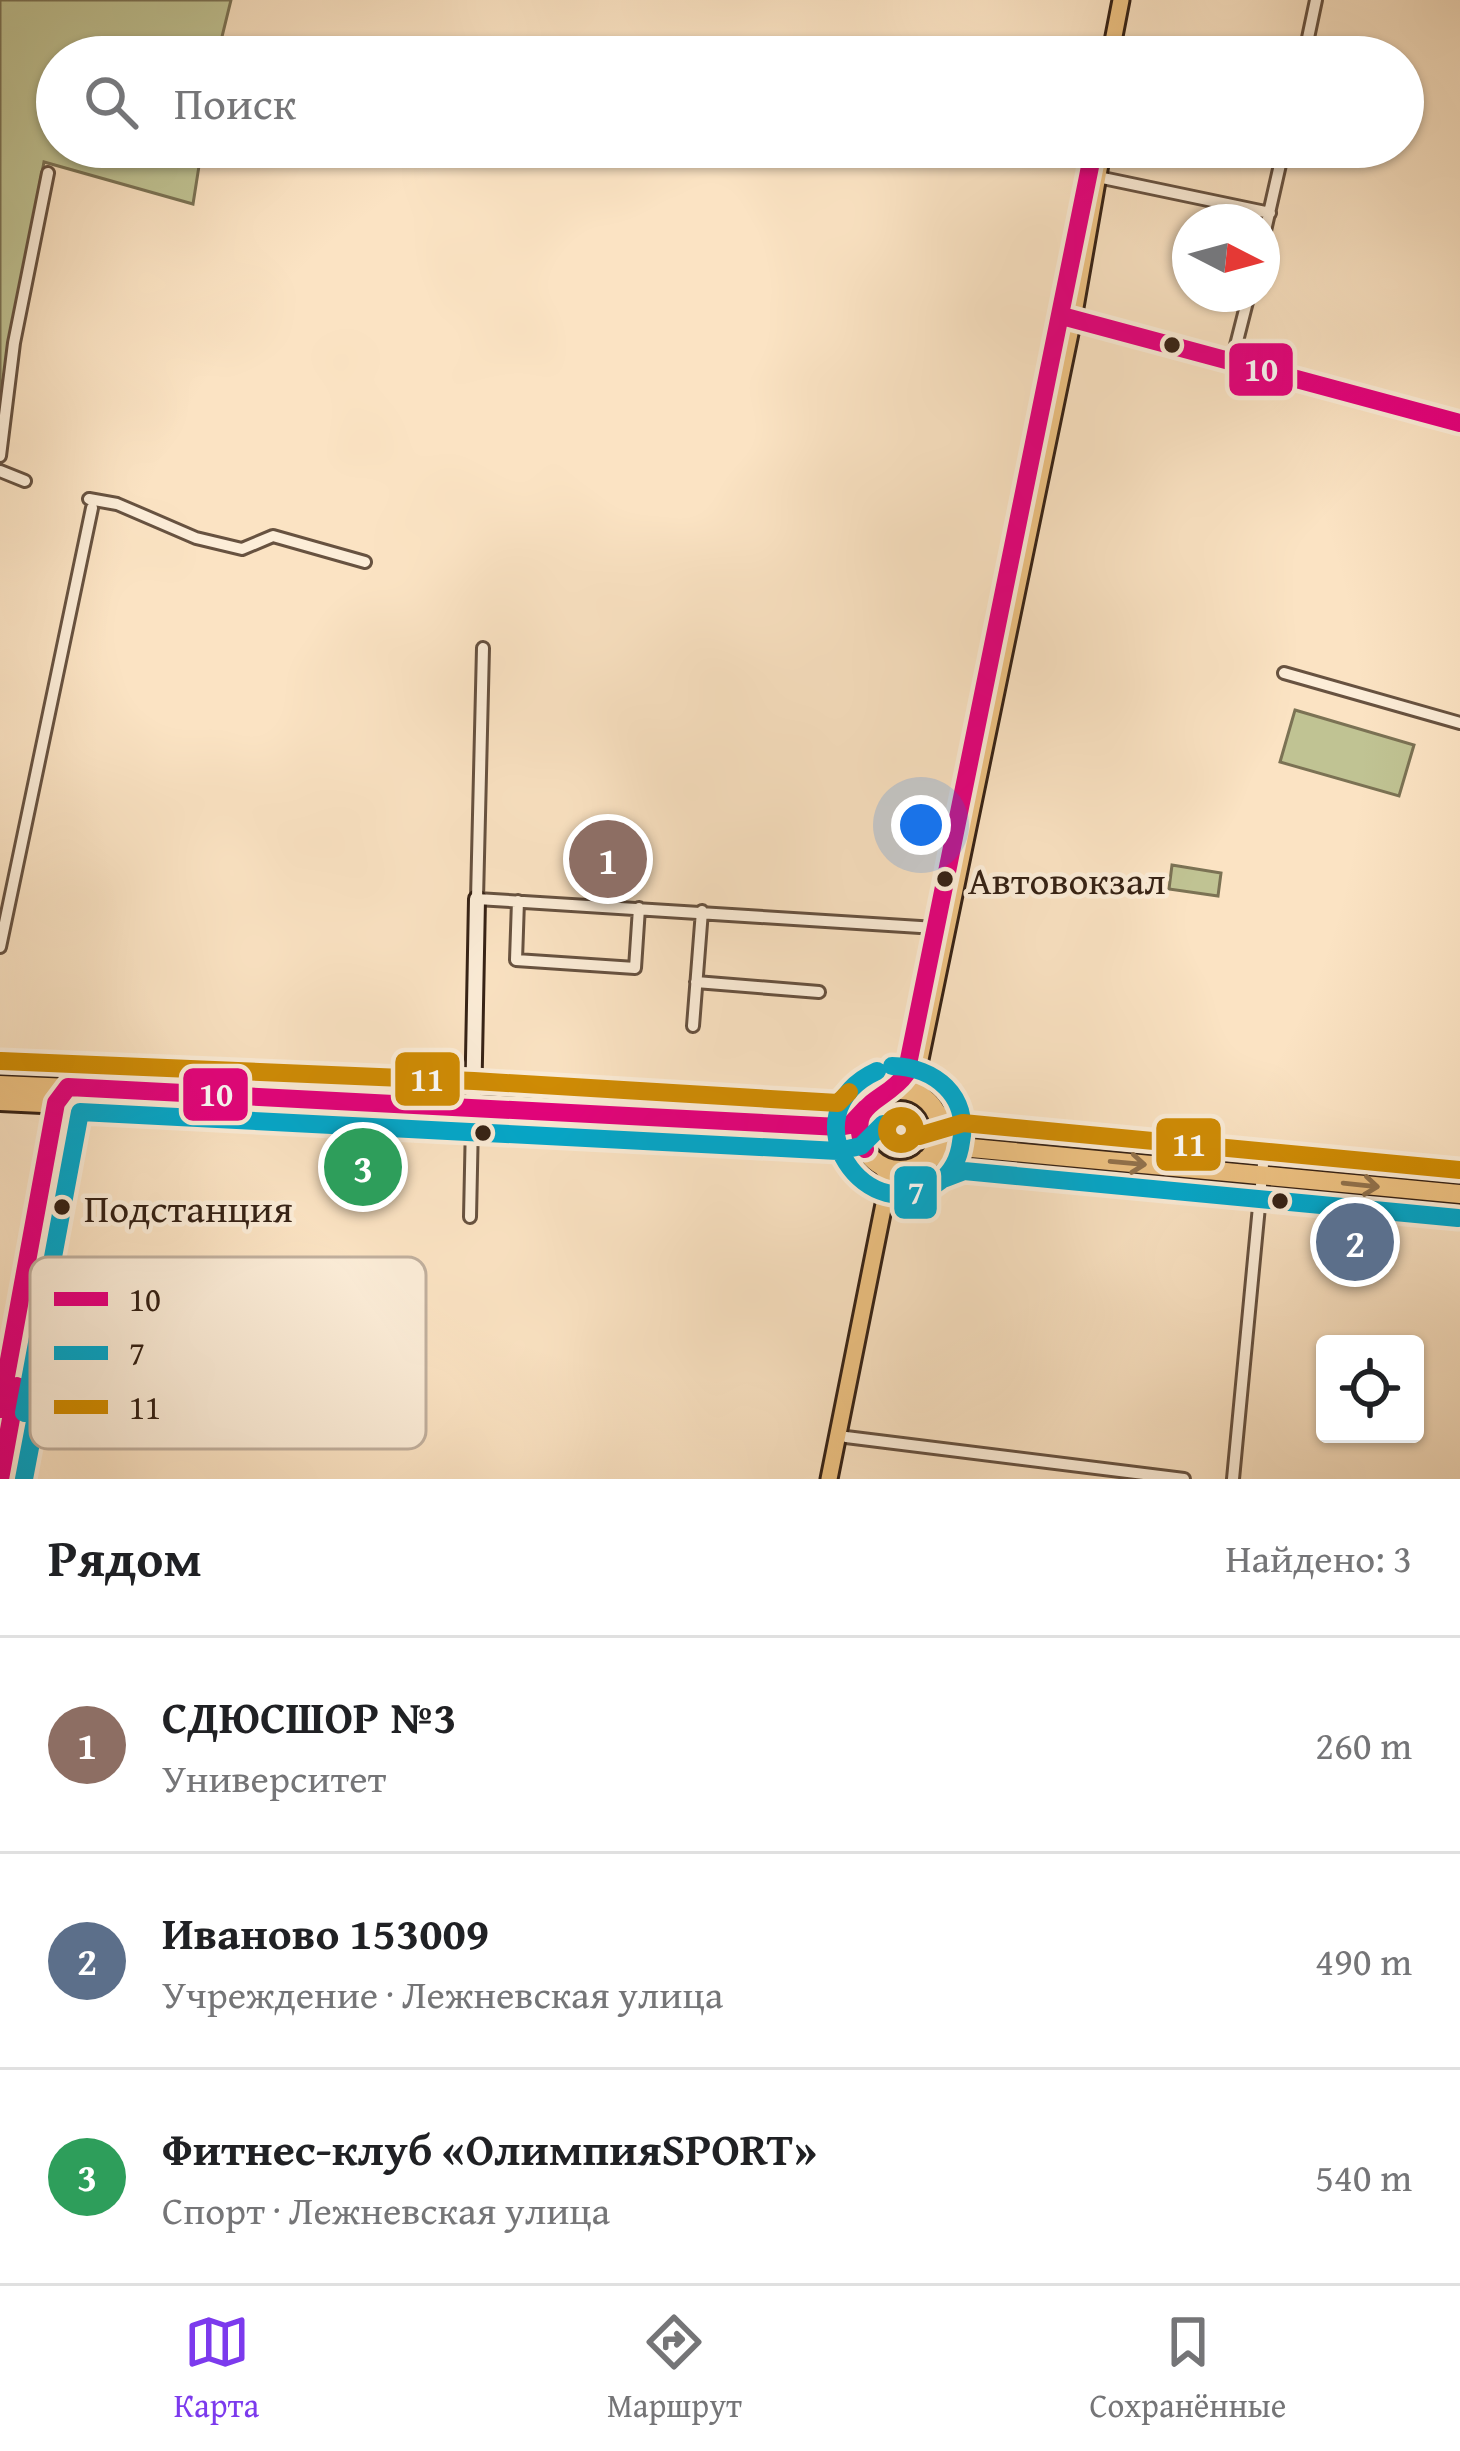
<!DOCTYPE html>
<html lang="ru">
<head>
<meta charset="utf-8">
<style>
	:root { --surface:#fff; --page:#f2f2f2; --text:#202124; --muted:#757577; --line:#e0e0e0; --accent:#7c3aed }
	body { margin:0; font-family:"Gentium Book Plus",serif; background:var(--page); color:var(--text) }
	.controls { position:absolute; right:36px; bottom:36px; display:grid; overflow:hidden; border-radius:12px; box-shadow:0 3px 9px #0004 }
	.controls button { width:108px; height:108px; display:grid; place-items:center; padding:0; border:0; border-bottom:3px solid var(--line); background:var(--surface); color:var(--text); font:60px sans-serif }
	.compass { position:absolute; left:1172px; top:204px; width:108px; height:108px; border-radius:50%; background:var(--surface); box-shadow:0 3px 9px #0004; rotate:96deg }
	.you { position:absolute; left:921px; top:825px; width:42px; height:42px; margin:-30px; border:9px solid #fff; border-radius:50%; background:#1a73e8; box-shadow:0 0 0 18px #1a73e833 }
	.badge { display:grid; place-items:center; width:78px; height:78px; border-radius:50%; background:var(--accent); color:#fff; font-size:39px; font-weight:700 }
	.pin { position:absolute; translate:-50% -50%; border:6px solid #fff; box-shadow:0 3px 12px #0006 }
	.list { margin:0; padding:0; list-style:none }
	h2 { display:flex; justify-content:space-between; align-items:center; height:156px; margin:0; padding:0 48px; font-size:51px }
	h2 small { font-size:39px; font-weight:400; color:var(--muted) }
	.list li { display:grid; grid-template-columns:78px 1fr auto; gap:36px; align-items:center; box-sizing:border-box; height:216px; padding:0 48px; border-top:3px solid var(--line) }
	.list b { display:block; font-size:45px; white-space:nowrap }
	.list p { margin:0; font-size:39px; white-space:nowrap; color:var(--muted) }
	.list em { font-size:39px; font-style:normal; color:var(--muted) }
	.icon { flex:none; width:66px; height:66px; fill:none; stroke:currentColor; stroke-width:2; stroke-linecap:round; stroke-linejoin:round }
	.map { position:relative; flex:none; width:1460px; height:1479px; overflow:hidden }
	.search { position:absolute; background:var(--surface); box-shadow:0 3px 9px #0004; left:36px; right:36px; top:36px; height:132px; display:flex; align-items:center; gap:30px; box-sizing:border-box; padding:0 42px; border-radius:66px; color:var(--muted); font-size:45px }
	.sheet { height:804px; background:var(--surface) }
	nav { display:flex; justify-content:space-around; align-items:center; box-sizing:border-box; height:168px; border-top:3px solid var(--line); background:var(--surface); font-size:33px; color:var(--muted) }
	nav a { display:grid; justify-items:center; gap:6px }
	nav .on { color:var(--accent) }
	.map>svg:first-child { display:block }
</style>
</head>
<body>
<div class="map">
<svg width="1460" height="1479" viewBox="0 0 1460 1479">
	<rect width="100%" height="100%" fill="#fbe3c3"/>
	<filter id="stains"><feTurbulence type="fractalNoise" baseFrequency=".00167" numOctaves="4"/><feColorMatrix values="0 0 0 0 .2 0 0 0 0 .09 0 0 0 0 .02 0 0 0 .5 -.17"/></filter>
	<radialGradient id="worn" r=".72"><stop offset=".6" stop-color="#630" stop-opacity="0"/><stop offset="1" stop-color="#630" stop-opacity=".3"/></radialGradient>
	<!-- green -->
	<path fill="#c0c393" stroke="#7b7254" stroke-width="3" d="M0,0h231l-14,57h-160v90h145l-9,57 -149,-42 -44,235z
		M1295,710l119,35 -15,51 -119,-34z
		M1172,865l49,8 -3,23 -49,-7z"/>
	<g fill="none" stroke-linecap="round" stroke-linejoin="round">
		<!-- street casing -->
		<g stroke="#675240" stroke-width="16">
			<path id="street" d="M1304,57l12,-57
				M1098,177l172,36
				M1262,244l22,-97
				M1234,353l15,-59
				M0,456l14,-113 34,-170
				M0,471l25,10
				M89,499l28,5 79,34 46,11 31,-13 92,26
				M483,648l-6,251 459,29
				M1284,673l176,50
				M518,901l-2,59 119,8 4,-60
				M0,947l92,-439
				M696,982l123,10
				M693,1026l9,-115
				M470,1217l2,-95
				M846,1437l338,42
				M1233,1479l31,-325"/>
		</g>
		<!-- secondary casing -->
		<g stroke="#362215" stroke-width="20">
			<path id="secondary" d="M1067,317l393,106
				M473,1111l4,-212
				M0,1409l56,-306 5,-7
				M0,1479l68,-381"/>
		</g>
		<!-- primary casing -->
		<g stroke="#362215" stroke-width="21">
			<path id="primary" d="M1110,57l11,-57
				M891,1090l11,-7 4,-9 165,-806
				M928,1103l-11,-17v-12l156,-755 30,-172
				M892,1205l11,-30 10,-7
				M829,1479l57,-285v-21l-8,-10"/>
		</g>
		<!-- highway casing -->
		<g stroke="#362215" stroke-width="24">
			<path id="highway" d="M0,1085l473,20 366,22 11,-2 16,-17
				M860 1130a40 40 0 1 1 80 0a40 40 0 1 1-80 0Z
				M0,1101l838,40 29,12
				M937,1113l10,10 17,4 496,47
				M927,1159l34,-12 499,47"/>
		</g>
		<!-- street -->
		<use href="#street" stroke="#fcedd8" stroke-width="10"/>
		<!-- secondary -->
		<use href="#secondary" stroke="#fcedd8" stroke-width="14"/>
		<!-- primary -->
		<use href="#primary" stroke="#eec282" stroke-width="15"/>
		<!-- highway -->
		<use href="#highway" stroke="#eec282" stroke-width="18"/>
		<!-- bus-1 casing -->
		<g stroke="#fcedd8" stroke-width="27">
			<path id="bus-1" d="M1062,316l398,107
				M865,1149c-21,-48 21,-46 41,-75l188,-927
				M0,1409l56,-306 12,-16 771,40 11,-2 16,-17
				M0,1479l17,-93"/>
		</g>
		<!-- bus-2 casing -->
		<g stroke="#fcedd8" stroke-width="27">
			<path id="bus-2" d="M877,1071c-93,43 -9,165 63,110 13,-10 19,-23 21,-39 9,-46 -26,-75 -69,-76
				M935,1182l29,-11 494,47
				M24,1413l56,-301 758,39 23,-5 22,-22
				M24,1479l17,-89"/>
		</g>
		<!-- bus-3 casing -->
		<g stroke="#fcedd8" stroke-width="27">
			<path id="bus-3" d="M1,1061l473,20 364,22 11,-11
				M887 1130a14 14 0 1 1 28 0a14 14 0 1 1-28 0Z
				M919,1136l44,-13 497,47"/>
		</g>
		<!-- bus-1 -->
		<use href="#bus-1" stroke="#e5007d" stroke-width="18"/>
		<!-- bus-2 -->
		<use href="#bus-2" stroke="#00a9ce" stroke-width="18"/>
		<!-- bus-3 -->
		<use href="#bus-3" stroke="#d08c04" stroke-width="18"/>
	</g>
	<!-- one-way arrows -->
	<defs><path id="oneway-shaft" d="M-6 0H5M1.5-3L5.5 0L1.5 3" fill="none" stroke-width="1.6" stroke-linecap="round" stroke-linejoin="round" transform="scale(3)"/></defs>
	<g stroke="#92724c">
		<use href="#oneway-shaft" transform="translate(1128 1163) rotate(5)"/>
		<use href="#oneway-shaft" transform="translate(1361 1185) rotate(6)"/>
	</g>
	<!-- markers -->
	<g fill="#362215" stroke="#fcedd8" stroke-width="4.5">
		<circle cx="1172" cy="345" r="10"/>
		<circle cx="945" cy="879" r="10"/>
		<circle cx="483" cy="1133" r="10"/>
		<circle cx="1280" cy="1201" r="10"/>
		<circle cx="62" cy="1207" r="10"/>
	</g>
	<g text-anchor="middle" stroke-width="9" stroke-linejoin="round" paint-order="stroke">
		<!-- bus labels -->
		<g font-size="39" fill="#362215" stroke="#fcedd8" text-anchor="start">
			<text x="968" y="894">Автовокзал</text>
			<text x="84" y="1222">Подстанция</text>
		</g>
	</g>
	<!-- legend -->
	<rect x="30" y="1257" width="396" height="192" rx="18" fill="#fcedd8" stroke="#c1b09e" stroke-width="3"/>
	<rect x="54" y="1292" width="54" height="14" fill="#e5007d"/>
	<rect x="54" y="1346" width="54" height="14" fill="#00a9ce"/>
	<rect x="54" y="1400" width="54" height="14" fill="#d08c04"/>
	<g font-size="33" fill="#362215">
		<text x="129" y="1311">10</text>
		<text x="129" y="1365">7</text>
		<text x="129" y="1419">11</text>
	</g>
	<g stroke="#fcedd8" stroke-width="4.5">
		<rect x="1227" y="341" width="68" height="57" rx="12" fill="#e5007d"/>
		<rect x="393" y="1050" width="69" height="58" rx="12" fill="#d08c04"/>
		<rect x="181" y="1066" width="69" height="57" rx="12" fill="#e5007d"/>
		<rect x="1154" y="1116" width="69" height="57" rx="12" fill="#d08c04"/>
		<rect x="892" y="1164" width="47" height="57" rx="12" fill="#00a9ce"/>
	</g>
	<g font-size="33" text-anchor="middle" font-weight="bold" fill="#fff">
		<text x="1261" y="381">10</text>
		<text x="427" y="1091">11</text>
		<text x="216" y="1106">10</text>
		<text x="1189" y="1156">11</text>
		<text x="916" y="1204">7</text>
	</g>
	<rect width="100%" height="100%" filter="url(#stains)"/>
	<rect width="100%" height="100%" fill="url(#worn)"/>
</svg>
<div class="controls">
<button><svg class="icon" aria-label="locate" viewBox="0 0 24 24"><circle cx="12" cy="12" r="6"/><path d="M12 2v4M12 18v4M2 12h4M18 12h4"/></svg></button>
</div>
<svg class="compass" viewBox="-18 -18 36 36"><path d="M0-13l5 13h-10z" fill="#e53935"/><path d="M0 13l5-13h-10z" fill="#757577"/></svg>
<div class="you"></div>
<div class="pin badge" style="left:608px;top:859px;background:#8d6e63">1</div>
<div class="pin badge" style="left:1355px;top:1242px;background:#5c6f8a">2</div>
<div class="pin badge" style="left:363px;top:1167px;background:#2e9e5b">3</div>
<div class="search"><svg class="icon" aria-label="search" viewBox="0 0 24 24"><circle cx="10" cy="10" r="6"/><path d="M15 15l6 6"/></svg>Поиск</div>
</div>
<section class="sheet">
<h2>Рядом<small>Найдено: 3</small></h2>
<ul class="list">
<li><span class="badge" style="background:#8d6e63">1</span><div><b>СДЮСШОР №3</b><p>Университет</p></div><em>260 m</em></li>
<li><span class="badge" style="background:#5c6f8a">2</span><div><b>Иваново 153009</b><p>Учреждение · Лежневская улица</p></div><em>490 m</em></li>
<li><span class="badge" style="background:#2e9e5b">3</span><div><b>Фитнес-клуб «ОлимпияSPORT»</b><p>Спорт · Лежневская улица</p></div><em>540 m</em></li>
</ul>
</section>
<nav>
<a class="on"><svg class="icon" aria-label="map" viewBox="0 0 24 24"><path d="M3 6l6-2 6 2 6-2v14l-6 2-6-2-6 2zM9 4v14M15 6v14"/></svg>Карта</a>
<a><svg class="icon" aria-label="directions" viewBox="0 0 24 24"><path d="M12 3l9 9-9 9-9-9zM9 14v-3h6M13 9l2 2-2 2"/></svg>Маршрут</a>
<a><svg class="icon" aria-label="saved" viewBox="0 0 24 24"><path d="M7 4h10v16l-5-4-5 4z"/></svg>Сохранённые</a>
</nav>
</body>
</html>
